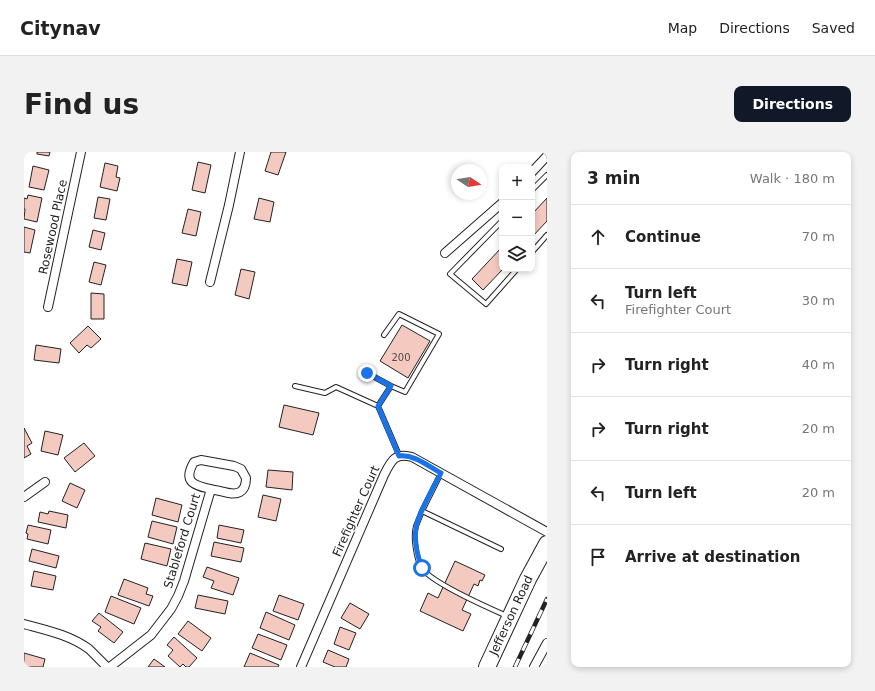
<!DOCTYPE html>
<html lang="en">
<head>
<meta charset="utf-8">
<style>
	:root { --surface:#fff; --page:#f2f2f2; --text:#222; --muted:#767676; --line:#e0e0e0; --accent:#111827 }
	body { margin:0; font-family:"DejaVu Sans",sans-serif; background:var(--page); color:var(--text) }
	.controls { position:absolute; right:12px; top:12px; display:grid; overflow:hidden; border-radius:8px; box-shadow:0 2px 6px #0003 }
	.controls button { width:36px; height:36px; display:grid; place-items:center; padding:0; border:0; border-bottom:1px solid var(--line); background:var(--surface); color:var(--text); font:20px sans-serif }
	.compass { position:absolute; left:427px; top:12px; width:36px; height:36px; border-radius:50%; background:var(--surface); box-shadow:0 2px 6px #0003; rotate:102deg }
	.stop { position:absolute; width:12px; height:12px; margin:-9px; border:3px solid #1a73e8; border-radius:50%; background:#fff }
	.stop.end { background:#1a73e8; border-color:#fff; box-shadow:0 1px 4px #0008 }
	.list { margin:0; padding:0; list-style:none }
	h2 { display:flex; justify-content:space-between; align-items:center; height:52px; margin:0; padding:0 16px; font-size:17px }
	h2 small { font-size:13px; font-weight:400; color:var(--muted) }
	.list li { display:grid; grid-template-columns:26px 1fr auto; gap:12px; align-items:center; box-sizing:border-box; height:64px; padding:0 16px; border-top:1px solid var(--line) }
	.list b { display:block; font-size:15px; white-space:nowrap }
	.list p { margin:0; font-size:13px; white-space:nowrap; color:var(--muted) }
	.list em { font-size:13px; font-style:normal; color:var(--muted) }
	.icon { flex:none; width:22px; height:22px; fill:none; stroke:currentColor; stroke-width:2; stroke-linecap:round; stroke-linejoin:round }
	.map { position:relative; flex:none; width:523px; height:515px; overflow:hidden; border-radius:8px }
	header { display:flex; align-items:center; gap:24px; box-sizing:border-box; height:56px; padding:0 20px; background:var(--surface); border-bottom:1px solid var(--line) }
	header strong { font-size:19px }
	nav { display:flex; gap:22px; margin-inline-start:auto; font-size:14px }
	.intro { display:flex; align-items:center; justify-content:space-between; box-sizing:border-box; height:96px; padding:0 24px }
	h1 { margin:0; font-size:28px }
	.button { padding:10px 18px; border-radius:8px; background:var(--accent); color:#fff; font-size:14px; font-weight:700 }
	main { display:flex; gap:24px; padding:0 24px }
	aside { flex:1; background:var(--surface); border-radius:8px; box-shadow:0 2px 6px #0003 }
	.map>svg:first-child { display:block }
</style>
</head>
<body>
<header>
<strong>Citynav</strong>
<nav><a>Map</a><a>Directions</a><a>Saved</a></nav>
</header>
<div class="intro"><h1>Find us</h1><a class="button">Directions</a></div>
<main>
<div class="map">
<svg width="523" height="515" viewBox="0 0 523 515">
	<rect width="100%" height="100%" fill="#fff"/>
	<!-- building -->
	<path fill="#f3c9c0" stroke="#222" d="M13,0h13l-1,4 -12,-2z
		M247,0h15l-8,23 -13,-4z
		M174,10l13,3 -6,28 -13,-3z
		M81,11l13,3 -2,11 4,1 -3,13 -17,-4z
		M9,14l16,4 -5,20 -15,-3z
		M4,43l14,3 -5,24 -13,-3 1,-10h-1v-11l3,1z
		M74,45l12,2 -4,21 -12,-2z
		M235,46l15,4 -4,20 -16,-3z
		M523,46v23l-15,16v-23z
		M164,57l13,3 -5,24 -14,-3z
		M0,75l11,3 -5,23 -6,-1z
		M69,78l12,3 -4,17 -12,-3z
		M478,95v22h1l-20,21 -11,-11z
		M153,107l15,3 -5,24 -15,-3z
		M70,110l12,3 -5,20 -12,-3z
		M217,117l14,3 -6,27 -14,-4z
		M67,141l13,1v25h-13z
		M378,173l28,16 -22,37 -28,-17z
		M64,174l13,13 -10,9 -4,-3 -8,8 -9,-10z
		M12,193l25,4 -2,14 -25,-3z
		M260,253l35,8 -6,22 -34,-8z
		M0,276l8,15 -5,3 4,8 -7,4z
		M21,279l18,4 -5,20 -17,-4z
		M60,291l11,13 -20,16 -11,-14z
		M244,318l25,2 -1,18 -26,-3z
		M46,331l15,7 -8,18 -15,-7z
		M239,343l18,4 -5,22 -18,-4z
		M132,346l26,7 -4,17 -26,-7z
		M25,359l19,4 -2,13 -28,-6 2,-10 8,2z
		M128,369l25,6 -4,17 -25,-7z
		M4,373l23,5 -3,14 -21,-5 1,-5 -2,-1z
		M195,373l25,5 -3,13 -24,-5z
		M190,390l30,6 -3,14 -30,-6z
		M121,391l26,6 -4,17 -26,-7z
		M8,397l27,7 -3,12 -27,-7z
		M431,409l30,14 -3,6 -2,-1 -2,6 -4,-2 -12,26 9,4 -8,17 -43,-20 8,-18 10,5z
		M183,415l32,11 -6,17 -22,-7 3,-7 -11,-4z
		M10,419l22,5 -3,14 -22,-4z
		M100,427l24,9 -2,6 7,2 -4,10 -31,-11z
		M174,443l30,6 -3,13 -30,-6z
		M255,443l25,9 -6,16 -25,-9z
		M87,444l30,12 -7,16 -29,-12z
		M326,451l19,11 -9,15 -19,-11z
		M242,460l29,13 -6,15 -29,-12z
		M75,461l24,19 -9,11 -16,-12 3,-4 -9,-6z
		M164,469l23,17 -9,13 -24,-17z
		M316,475l16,6 -7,17 -15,-6z
		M234,482l29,11 -6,15 -29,-12z
		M150,485l23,21 -8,9h-3l-3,-3 -3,3 -12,-11 5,-6 -6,-5z
		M304,498l21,9 -3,8h-11l-12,-5z
		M0,501l21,6 -2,8h-19z
		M226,501l29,12 -1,2h-34z
		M130,507l11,8h-17z"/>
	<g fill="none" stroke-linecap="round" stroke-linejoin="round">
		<!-- lane casing -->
		<g stroke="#222" stroke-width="6">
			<path id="lane" d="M508,38l15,-15
				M478,69l-52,53 36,30 31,-35
				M508,100l15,-17
				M343,221l24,13
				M271,234l30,7 11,-6 42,19 21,49
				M354,254l13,-20 14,6 34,-58 -40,-20 -15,21
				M417,321l-19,38 79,38
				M398,359c-2,5 -4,10 -6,15 -3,10 0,33 6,42 9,15 67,40 85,48"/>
		</g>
		<!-- street casing -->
		<g stroke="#222" stroke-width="10">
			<path id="street" d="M508,20l15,-16
				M421,101l57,-50
				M186,130l19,-77 11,-53
				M24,155l33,-155
				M177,308l33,6 7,3 5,9c0,5 -1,11 -6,14 -7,4 -18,-1 -25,-2 -18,-4 -34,-6 -21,-28z
				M0,345l21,-15
				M0,472c22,6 46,11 65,25 6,6 12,12 18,18
				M86,515l41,-32 20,-26 7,-13 6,-15 27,-92
				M277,515l83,-192c7,-14 11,-23 28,-18l135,75
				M510,515l13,-24"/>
		</g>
		<!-- highway casing -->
		<g stroke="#222" stroke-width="18">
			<g id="highway">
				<path id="s1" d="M463,515l41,-88 19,-35"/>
			</g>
		</g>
		<!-- lane -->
		<use href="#lane" stroke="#fff" stroke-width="4"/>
		<!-- street -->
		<use href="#street" stroke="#fff" stroke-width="8"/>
		<!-- highway -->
		<use href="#highway" stroke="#fff" stroke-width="16"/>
		<!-- rail casing -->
		<g stroke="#222" stroke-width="4.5">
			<path id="rail" d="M491,515l32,-68"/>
		</g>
		<!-- rail -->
		<use href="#rail" stroke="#fff" stroke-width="3" stroke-dasharray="9" stroke-linecap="butt"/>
	</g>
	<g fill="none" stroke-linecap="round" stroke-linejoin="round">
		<!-- route -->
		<path stroke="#1a73e8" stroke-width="5" d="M343,221l24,13 -13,20 21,50c15,-2 29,10 42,17 -7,14 -23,40 -25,55 -2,14 1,27 6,40"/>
	</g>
	<g text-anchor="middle" stroke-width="3" stroke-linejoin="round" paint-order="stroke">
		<!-- number labels -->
		<g font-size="10" fill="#564c4a">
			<text x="377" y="209">200</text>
		</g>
		<!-- street labels -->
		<g font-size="12" fill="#222" stroke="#fff">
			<text transform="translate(29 75) rotate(-78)" y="4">Rosewood Place</text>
			<text transform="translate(332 359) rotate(-66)" y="4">Firefighter Court</text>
			<text transform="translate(158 389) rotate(-73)" y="4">Stableford Court</text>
			<text dy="4" stroke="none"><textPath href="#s1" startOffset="57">Jefferson Road</textPath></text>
		</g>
	</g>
</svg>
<div class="controls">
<button>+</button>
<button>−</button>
<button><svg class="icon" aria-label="layers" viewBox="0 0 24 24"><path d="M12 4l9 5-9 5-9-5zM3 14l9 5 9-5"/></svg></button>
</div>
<svg class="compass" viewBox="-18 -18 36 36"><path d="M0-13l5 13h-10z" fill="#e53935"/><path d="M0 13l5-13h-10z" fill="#767676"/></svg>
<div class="stop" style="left:398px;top:416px"></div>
<div class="stop end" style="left:343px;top:221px"></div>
</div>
<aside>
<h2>3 min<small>Walk · 180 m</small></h2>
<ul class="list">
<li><svg class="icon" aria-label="ahead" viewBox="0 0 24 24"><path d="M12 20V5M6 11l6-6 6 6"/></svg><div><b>Continue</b></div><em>70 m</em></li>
<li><svg class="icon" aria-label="left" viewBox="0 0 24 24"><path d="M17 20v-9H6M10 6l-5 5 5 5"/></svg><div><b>Turn left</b><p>Firefighter Court</p></div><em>30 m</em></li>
<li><svg class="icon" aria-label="right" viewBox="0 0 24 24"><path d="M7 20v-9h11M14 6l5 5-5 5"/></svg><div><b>Turn right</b></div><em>40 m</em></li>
<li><svg class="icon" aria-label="right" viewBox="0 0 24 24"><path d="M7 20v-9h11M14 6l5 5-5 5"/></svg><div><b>Turn right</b></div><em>20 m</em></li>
<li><svg class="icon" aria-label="left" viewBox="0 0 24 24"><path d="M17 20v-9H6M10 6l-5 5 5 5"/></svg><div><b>Turn left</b></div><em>20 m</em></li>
<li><svg class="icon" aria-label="arrive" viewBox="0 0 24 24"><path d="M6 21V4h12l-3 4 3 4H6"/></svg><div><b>Arrive at destination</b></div></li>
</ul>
</aside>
</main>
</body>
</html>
